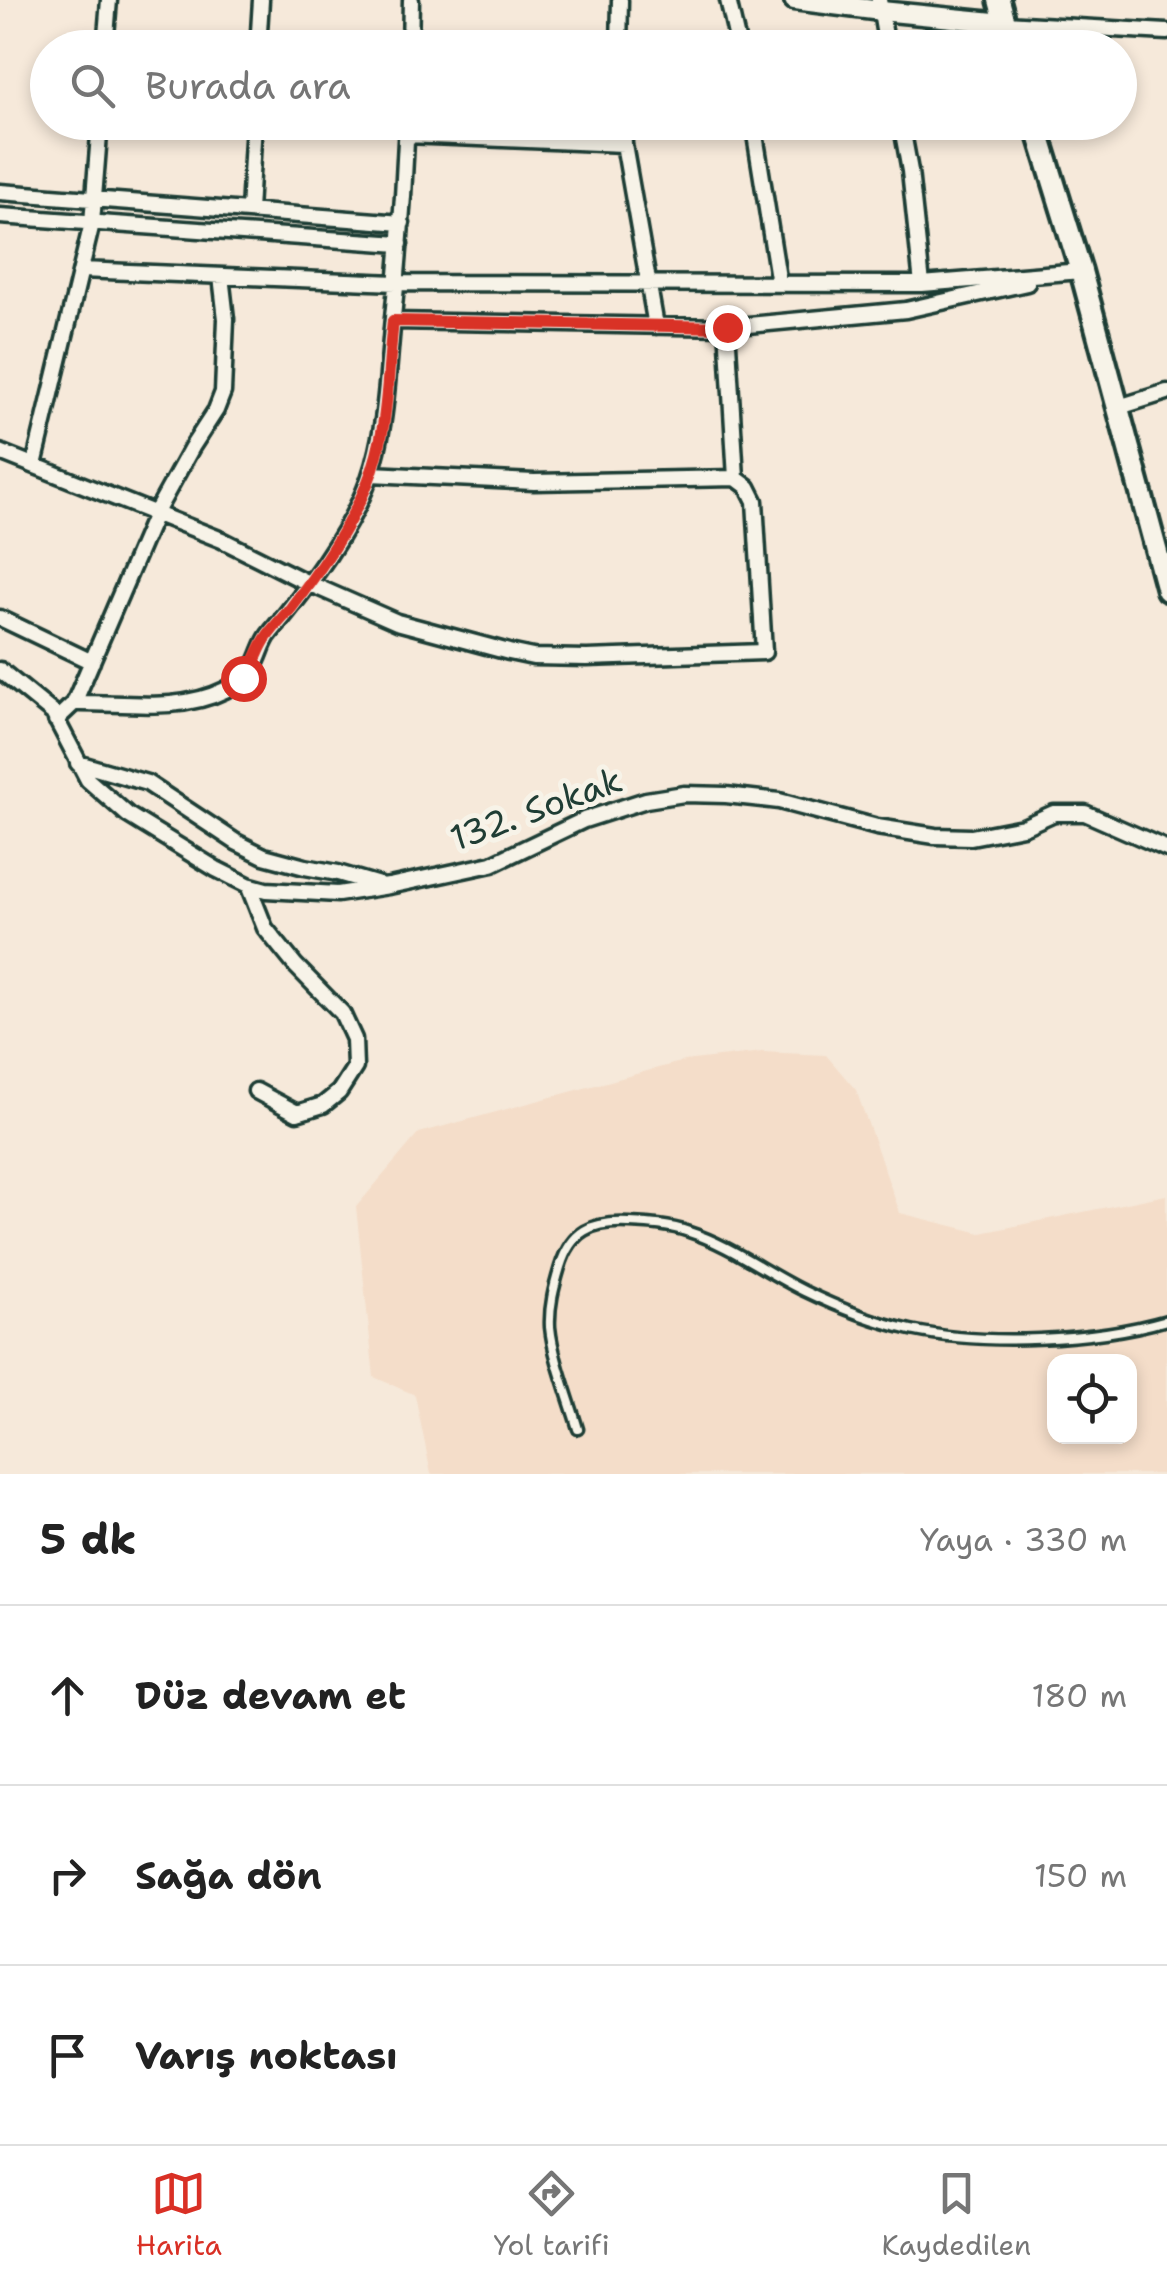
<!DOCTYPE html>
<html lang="tr">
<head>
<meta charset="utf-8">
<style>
	:root { --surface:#fff; --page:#f2f2f2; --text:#222; --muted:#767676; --line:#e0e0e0; --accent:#d93025 }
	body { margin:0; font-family:"Shantell Sans",sans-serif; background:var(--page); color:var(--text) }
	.controls { position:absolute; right:30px; bottom:30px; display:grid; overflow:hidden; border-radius:20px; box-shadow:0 5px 15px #0003 }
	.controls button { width:90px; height:90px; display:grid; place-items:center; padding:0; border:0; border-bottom:2px solid var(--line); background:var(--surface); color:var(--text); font:50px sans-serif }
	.stop { position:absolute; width:30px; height:30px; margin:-22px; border:8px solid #d93025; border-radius:50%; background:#fff }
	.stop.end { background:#d93025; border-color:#fff; box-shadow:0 2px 10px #0008 }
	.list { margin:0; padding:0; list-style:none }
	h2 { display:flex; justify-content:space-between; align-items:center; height:130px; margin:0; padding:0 40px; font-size:42px }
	h2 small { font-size:32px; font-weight:400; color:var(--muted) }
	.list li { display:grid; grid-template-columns:65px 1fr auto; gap:30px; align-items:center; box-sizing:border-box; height:180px; padding:0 40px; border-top:2px solid var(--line) }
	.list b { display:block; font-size:38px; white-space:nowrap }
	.list em { font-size:32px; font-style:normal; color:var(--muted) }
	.icon { flex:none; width:55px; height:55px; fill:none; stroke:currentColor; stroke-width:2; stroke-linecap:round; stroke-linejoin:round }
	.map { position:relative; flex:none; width:1167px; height:1474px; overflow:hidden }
	.search { position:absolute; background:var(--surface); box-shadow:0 5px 15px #0003; left:30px; right:30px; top:30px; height:110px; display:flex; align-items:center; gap:25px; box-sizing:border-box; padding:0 35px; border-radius:55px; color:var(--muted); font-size:38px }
	.sheet { height:670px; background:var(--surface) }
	nav { display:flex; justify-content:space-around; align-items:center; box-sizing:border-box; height:140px; border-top:2px solid var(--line); background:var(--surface); font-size:28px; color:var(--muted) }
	nav a { display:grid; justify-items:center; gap:5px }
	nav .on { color:var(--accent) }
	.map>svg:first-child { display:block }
</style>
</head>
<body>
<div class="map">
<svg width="1167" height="1474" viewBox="0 0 1167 1474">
	<rect width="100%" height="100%" fill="#f6e9da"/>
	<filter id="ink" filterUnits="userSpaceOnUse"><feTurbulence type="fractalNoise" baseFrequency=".01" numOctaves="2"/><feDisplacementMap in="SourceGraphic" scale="20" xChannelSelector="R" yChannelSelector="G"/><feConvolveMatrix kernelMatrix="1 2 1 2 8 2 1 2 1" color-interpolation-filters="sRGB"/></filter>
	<g filter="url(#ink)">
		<!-- built -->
		<path fill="#f4ddc9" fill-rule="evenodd" d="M762,1052l64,3 30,35 44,123 81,20 185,-38v279h-735l-16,-79 -41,-18 -18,-170 63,-74 265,-72zM1054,1362h76v74h-76z"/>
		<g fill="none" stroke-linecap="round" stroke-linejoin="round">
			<!-- service casing -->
			<g stroke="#1f3d34" stroke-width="15">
				<path id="service" d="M578,1429c-9,-31 -25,-71 -28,-102 -1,-21 4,-40 10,-60 11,-36 31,-46 69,-44 20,1 41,2 60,9 41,13 76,40 115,59 33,16 71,31 107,39 74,16 183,11 256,-10"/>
			</g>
			<!-- minor casing -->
			<g stroke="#1f3d34" stroke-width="21">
				<path id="minor" d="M728,0l11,48
					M879,0l8,48
					M1004,23l163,9
					M105,48l4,-48
					M258,48l3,-48
					M410,48l1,-48
					M619,48l1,-48
					M623,122l1,22 32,182
					M753,122l26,162
					M901,122l9,49 12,113
					M406,135l218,9
					M0,192l402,31
					M249,211l5,-89
					M0,216l400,28
					M81,270l315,13 526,1 159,-13
					M393,321l334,6 179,-17 121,-27
					M1119,407l48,-15
					M0,452l222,88 86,43 89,39 112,30 24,5 54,1 177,-6 -9,-151 -7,-14 -12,-9
					M34,465l58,-242 8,-101
					M371,474l163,8 202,-4 -9,-151
					M0,618l92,44
					M0,670l53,43 35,67 40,35 88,54 32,16 18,5 72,4 51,-8 103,-22 92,-44 62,-20 38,-6 42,1 53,6 98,26 58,9 36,1 52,-10 31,-14h31l82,36
					M74,703l81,-189 37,-67 24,-37 7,-18 3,-73 -5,-43
					M56,720l18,-17c49,-1 105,10 151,-13 10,-5 23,-14 29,-24 7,-11 8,-24 17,-34 35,-42 80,-102 98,-153 17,-49 18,-100 23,-151 7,-68 12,-137 15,-206
					M78,763l69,20 89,59 28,14 41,11 33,6 41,12
					M248,885l17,43 30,37 47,48 12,26 1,28 -16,25 -16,13 -26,8 -41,-22"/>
			</g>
			<!-- tertiary casing -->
			<g stroke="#1f3d34" stroke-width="25">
				<path id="tertiary" d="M794,0l87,11 123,12"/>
			</g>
			<!-- secondary casing -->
			<g stroke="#1f3d34" stroke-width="28">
				<path id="secondary" d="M999,0l13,48
					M1035,122l46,149 86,319"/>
			</g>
			<!-- service -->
			<use href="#service" stroke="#f7f3e8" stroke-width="8"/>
			<!-- minor -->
			<use href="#minor" stroke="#f7f3e8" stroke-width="14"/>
			<!-- tertiary -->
			<use href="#tertiary" stroke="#f7f3e8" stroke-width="18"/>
			<!-- secondary -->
			<use href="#secondary" stroke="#f7f3e8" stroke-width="20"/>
		</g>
	</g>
	<g fill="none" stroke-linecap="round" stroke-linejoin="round" filter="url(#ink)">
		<!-- route -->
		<path stroke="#d93025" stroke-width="12" d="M243,678c14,-16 13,-25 23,-40 7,-11 17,-20 25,-30 29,-38 59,-81 77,-126 21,-51 19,-108 25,-161l334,6"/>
	</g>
	<g text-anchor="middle" stroke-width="10" stroke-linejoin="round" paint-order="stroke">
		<!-- street labels -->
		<g font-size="35" fill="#1f3d34" stroke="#f7f3e8">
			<text transform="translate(536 809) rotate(-20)" y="12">132. Sokak</text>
		</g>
	</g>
</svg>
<div class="controls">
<button><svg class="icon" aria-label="locate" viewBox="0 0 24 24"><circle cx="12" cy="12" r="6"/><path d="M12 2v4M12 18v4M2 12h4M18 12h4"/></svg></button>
</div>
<div class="stop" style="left:243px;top:678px"></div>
<div class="stop end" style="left:727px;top:327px"></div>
<div class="search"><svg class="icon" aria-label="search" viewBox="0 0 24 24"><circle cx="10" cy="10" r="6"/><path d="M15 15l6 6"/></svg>Burada ara</div>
</div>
<section class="sheet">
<h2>5 dk<small>Yaya · 330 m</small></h2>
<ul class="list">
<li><svg class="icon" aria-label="ahead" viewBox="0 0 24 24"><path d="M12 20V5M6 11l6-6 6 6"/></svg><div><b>Düz devam et</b></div><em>180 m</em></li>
<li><svg class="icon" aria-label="right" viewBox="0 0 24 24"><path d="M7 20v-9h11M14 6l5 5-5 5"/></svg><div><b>Sağa dön</b></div><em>150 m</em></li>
<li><svg class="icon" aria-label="arrive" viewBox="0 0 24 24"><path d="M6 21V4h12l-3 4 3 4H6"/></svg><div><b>Varış noktası</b></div></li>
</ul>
</section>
<nav>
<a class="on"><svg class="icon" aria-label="map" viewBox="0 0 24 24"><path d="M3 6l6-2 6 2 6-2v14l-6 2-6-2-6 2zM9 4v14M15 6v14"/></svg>Harita</a>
<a><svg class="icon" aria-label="directions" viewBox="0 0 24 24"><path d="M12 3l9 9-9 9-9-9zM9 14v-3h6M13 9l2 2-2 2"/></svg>Yol tarifi</a>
<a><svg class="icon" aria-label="saved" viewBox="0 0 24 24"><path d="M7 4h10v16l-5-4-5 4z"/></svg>Kaydedilen</a>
</nav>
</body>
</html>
